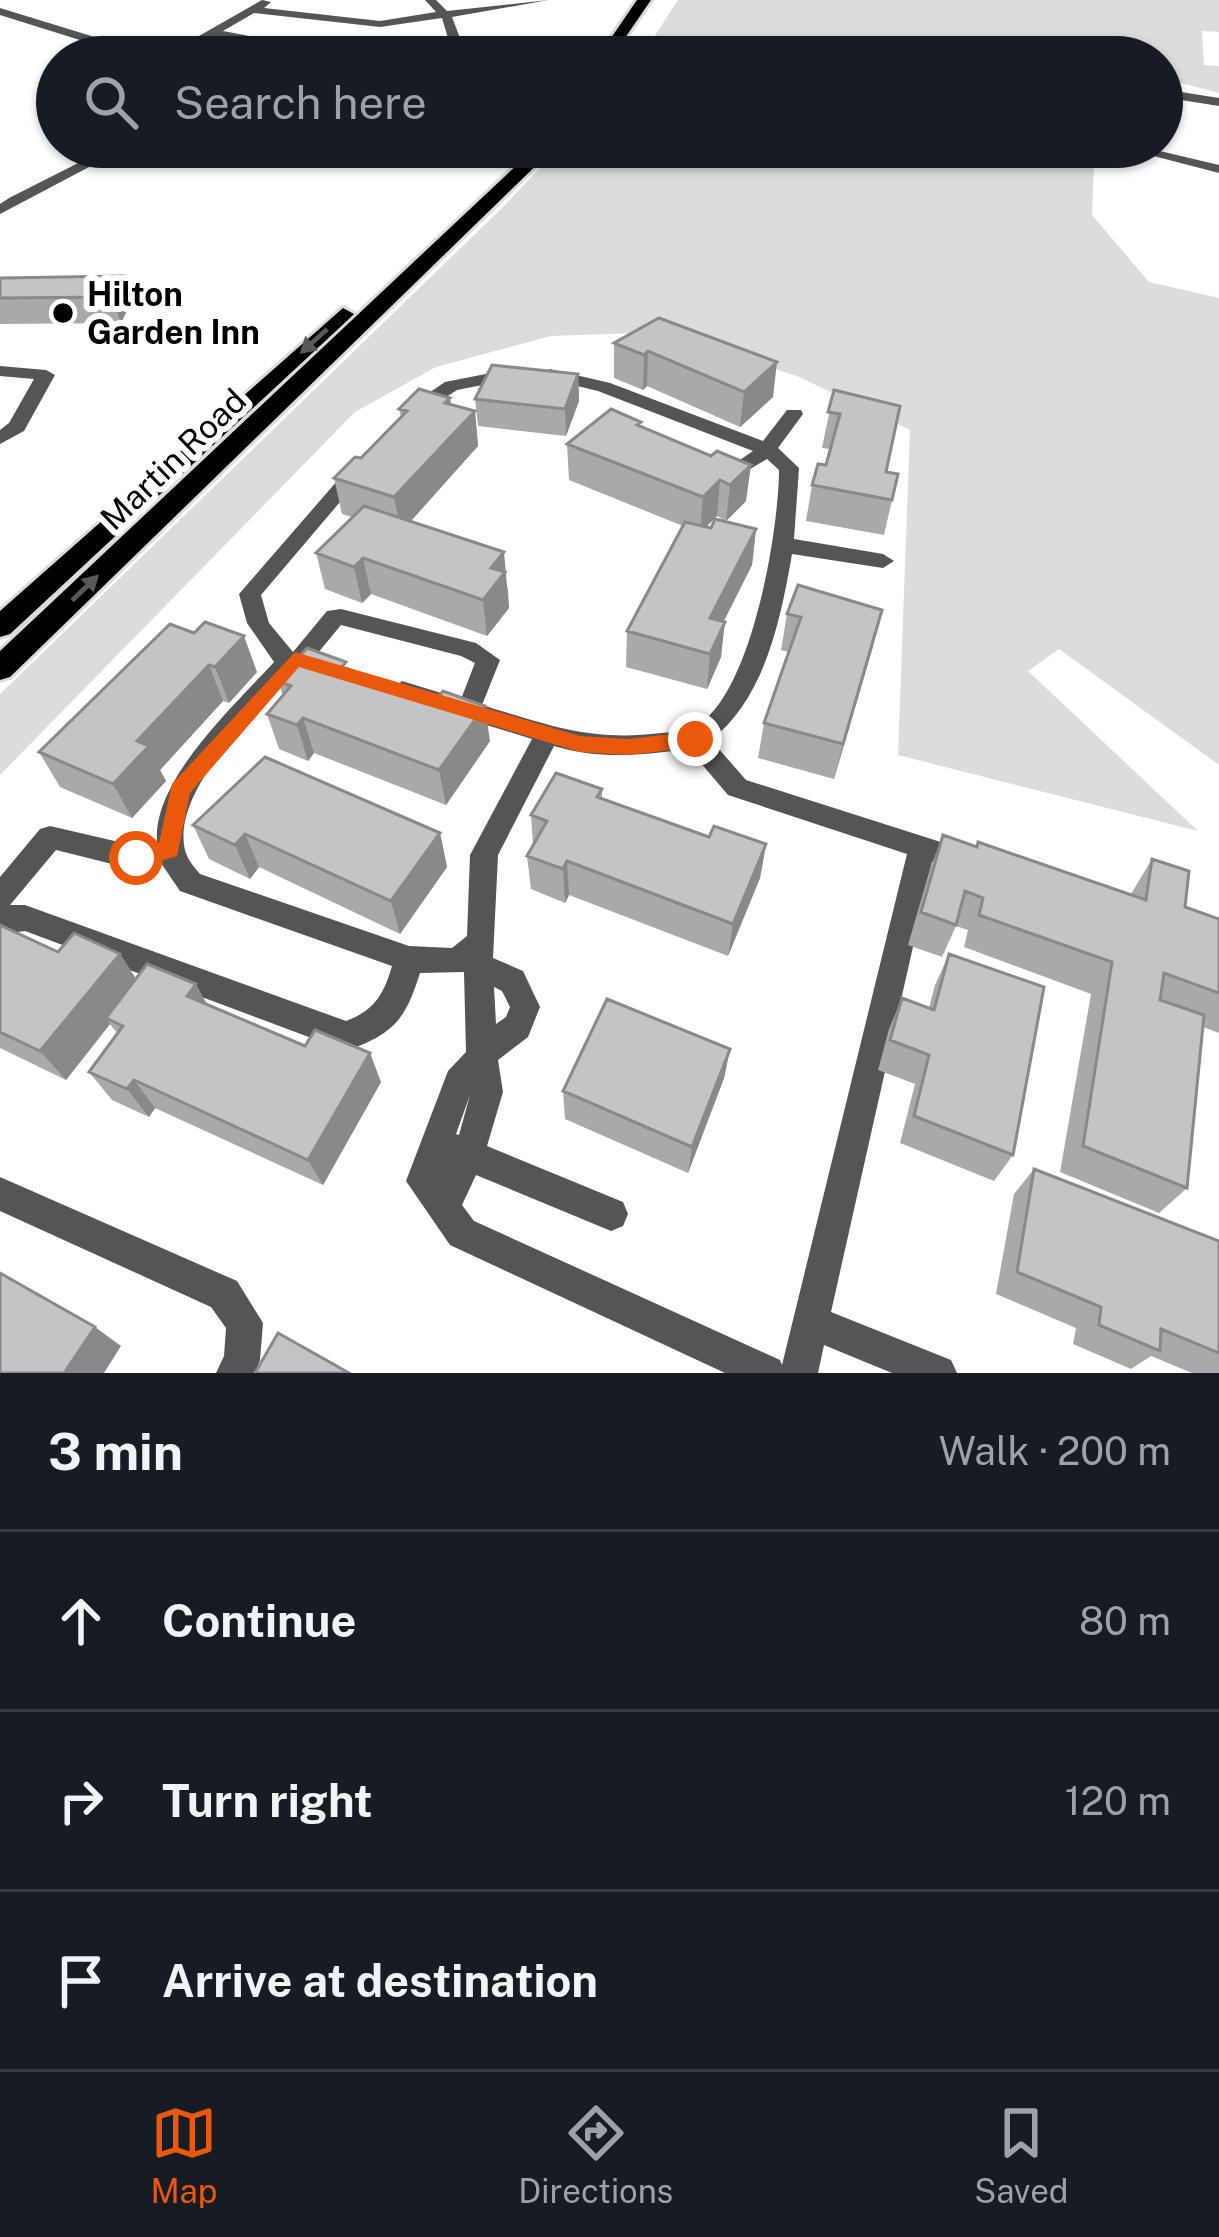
<!DOCTYPE html>
<html lang="en">
<head>
<meta charset="utf-8">
<style>
	:root { --surface:#171b24; --page:#242831; --text:#f1f3f6; --muted:#9ea1a6; --line:#363941; --accent:#ea580c }
	body { margin:0; font-family:"Public Sans",sans-serif; background:var(--page); color:var(--text) }
	.stop { position:absolute; width:36px; height:36px; margin:-27px; border:9px solid #ea580c; border-radius:50%; background:#fff }
	.stop.end { background:#ea580c; border-color:#fff; box-shadow:0 3px 12px #0008 }
	.list { margin:0; padding:0; list-style:none }
	h2 { display:flex; justify-content:space-between; align-items:center; height:156px; margin:0; padding:0 48px; font-size:51px }
	h2 small { font-size:39px; font-weight:400; color:var(--muted) }
	.list li { display:grid; grid-template-columns:78px 1fr auto; gap:36px; align-items:center; box-sizing:border-box; height:180px; padding:0 48px; border-top:3px solid var(--line) }
	.list b { display:block; font-size:45px; white-space:nowrap }
	.list em { font-size:39px; font-style:normal; color:var(--muted) }
	.icon { flex:none; width:66px; height:66px; fill:none; stroke:currentColor; stroke-width:2; stroke-linecap:round; stroke-linejoin:round }
	.map { position:relative; flex:none; width:1219px; height:1373px; overflow:hidden }
	.search { position:absolute; background:var(--surface); box-shadow:0 3px 9px #0004; left:36px; right:36px; top:36px; height:132px; display:flex; align-items:center; gap:30px; box-sizing:border-box; padding:0 42px; border-radius:66px; color:var(--muted); font-size:45px }
	.sheet { height:696px; background:var(--surface) }
	nav { display:flex; justify-content:space-around; align-items:center; box-sizing:border-box; height:168px; border-top:3px solid var(--line); background:var(--surface); font-size:33px; color:var(--muted) }
	nav a { display:grid; justify-items:center; gap:6px }
	nav .on { color:var(--accent) }
	.map>svg:first-child { display:block }
</style>
</head>
<body>
<div class="map">
<svg width="1219" height="1373" viewBox="0 0 1219 1373">
	<rect width="100%" height="100%" fill="#fff"/>
	<!-- green -->
	<path fill="#dcdcdc" d="M678,0h541v32l-17,-1 2,34 15,1v27l-57,-15v-21h-521z
		M559,147h516l19,19 -2,49 57,67 70,16v467l-160,-116 -31,22 170,160 -300,-76 12,-325 -111,-53 -133,-45 -115,4 -115,31 -81,45 -355,363v-81l503,-487z"/>
	<g fill="none" stroke-linecap="round" stroke-linejoin="round">
		<!-- major casing -->
		<g stroke="#dbdbdb" stroke-width="6">
			<path id="major" d="M637,0h14l-39,57h-14z
				M536,147h19l-545,530 -10,3v-29z
				M343,308l11,6 -4,4 -340,316 -10,3v-26z"/>
		</g>
		<!-- minor -->
		<path fill="#555" fill-rule="evenodd" d="M262,0l9,2 -7,6 116,13 56,-9 -11,-12h11l11,11 102,-11 -97,17 8,21 -13,19h-12l13,-19 -6,-20 -62,9 -126,-14 -31,18 42,8 44,18c-26,0 -66,-16 -95,-21l-37,21h-15z
			M0,8l150,46 2,3h-18l-134,-42z
			M1162,89l57,9v8l-57,-9z
			M110,147h17l-127,67v-10l9,-6z
			M1119,147h24l76,18v8z
			M0,366l46,4 9,5 -31,56 -24,13v-14l9,-7 25,-44 -34,-3z
			M516,368l9,5 -3,4 -65,13 -40,26h-14l-2,-4 44,-30z
			M550,369l60,14 153,58 24,-31h14l2,4 -25,34 21,20 -5,71 89,15 11,7 -11,7 -91,-14c-11,64 -27,145 -81,186l35,40 201,64 4,8 -4,8 -15,2 -101,450 120,48 6,13h-65l-68,-28 -6,28h-93l-275,-128 -44,-64 42,-110 18,-19 -2,-80 -44,1c-15,48 -27,61 -74,78l-321,-120 -14,2 -11,-5v-51l40,-48 10,-3 86,20 21,-5c-4,-62 78,-136 117,-179l-27,-39 -8,-29 112,-129 7,-2 10,6 -107,126 8,28 24,29 34,-41 14,-2 135,34 24,17 -18,45c66,20 110,37 179,28 8,-1 20,0 28,-3 62,-24 90,-201 90,-260l-12,-11 -27,16 -27,2v-8l24,-7 16,-11 -155,-60 -54,-13 -3,-4zM341,625l120,31 14,7 -14,36 -59,-18 -12,9 3,6 139,43 -62,116 -3,81 -15,12 -43,-2 -209,-72c-6,-7 -13,-15 -15,-24 -14,-61 74,-140 111,-182l33,8 8,-3 4,-6 -4,-6 -20,-7zM554,746c46,14 88,9 135,3l39,46 179,59 -125,511 -2,-5 -306,-139 -12,-16 14,-30 135,56 12,-5 5,-12 -5,-12 -136,-56 16,-54 -5,-32 30,-23 12,-30 -17,-36 -30,-13 5,-103zM56,850l80,20 25,-7 19,28 212,75c-8,28 -18,45 -46,55l-321,-116h-15zM494,987l8,4 8,16 -4,10 -10,7zM470,1095l-11,40 -3,-1z
			M0,1177l237,104 26,42 -3,37 -5,13h-39l8,-17 2,-28 -15,-21 -211,-96z"/>
		<!-- major -->
		<use href="#major" fill="#000" fill-rule="evenodd"/>
	</g>
	<!-- wall -->
	<path fill="#a9a9a9" d="M123,276l8,26 -10,21 -121,1v-46z
		M659,318l114,79 -33,30 -93,-41 -4,4 -29,-12v-35z
		M578,374l1,27 -13,35 -88,-10 -3,-27z
		M834,390l52,82 12,2 -14,61 -78,-14 6,-36 14,-20 4,-16 -8,-1z
		M451,405l24,6 3,35 -67,75 97,67 1,20 -22,28 -116,-42 -9,9 -37,-14 -9,-36 36,-36 -10,-3 -8,-36 27,-20 40,-41 -2,-8z
		M641,427l70,29 35,45 -20,20 -9,-5 -11,11 50,2 -4,36 -28,56 -3,36 -14,32 -81,-22 1,-36 56,-105 -114,-46 -2,-36z
		M798,585l75,61 -39,133 -76,-21 6,-35 25,-71 -8,-2 6,-36z
		M170,624l87,48 -28,31 -6,-2 -63,69 6,11 -34,37 -72,-31 -21,-35z
		M347,669l143,72 -44,64 -132,-52 -6,8 -29,-12 -12,-35 16,-18 -5,-15z
		M602,789v10l107,38 57,7 -6,34 -32,78 -159,-61 -4,8 -34,-14 -4,-33 6,-11 -2,-30z
		M193,825l247,8 7,34 -47,67 -141,-67 -9,12 -41,-20z
		M943,835l188,59 21,-35 33,48 34,12v114l-16,-6 -16,161 -28,25 -99,-41 31,-178 -127,-47 4,-17 -12,-4 -14,31 -34,-12 22,-76z
		M0,925l58,27 62,2 16,25 71,25 174,78 -58,103 -168,-77 -6,9 -37,-17 -23,-28 28,-39 -7,-9 -44,56 -66,-32z
		M949,954l64,201 -19,26 -94,-38 15,-59 -37,-14 11,-41 13,-31 27,10 6,-23z
		M730,1049l-6,29 -36,95 -123,-54 -2,-28z
		M1034,1169l185,72v132h-27l-41,-17 -20,13 -58,-25 3,-16 -80,-34 18,-100z"/>
	<!-- shaded-wall -->
	<path fill="#898989" d="M123,276l8,26 -10,21 -9,-26z
		M648,351l-1,35 -4,4 1,-35z
		M777,362l-4,35 -33,30 4,-35z
		M578,374l1,27 -13,35 -1,-27z
		M450,398l5,34 20,-21 3,35 -77,86 -7,-35 51,-94z
		M751,465l-5,36 -20,20 4,-36z
		M720,480l-3,36 -17,17 3,-36z
		M756,529l-4,36 -45,89 3,-36z
		M504,552l5,56 -22,28 -4,-36 8,-32z
		M363,558l8,36 -9,9 -8,-36z
		M882,610l-9,36 -39,133 9,-35z
		M725,622l-4,35 -14,32 3,-35z
		M244,636l13,36 -28,31 -14,-36z
		M209,665l14,36 -63,69 6,11 -34,37 -19,-34 24,-43z
		M485,706l5,35 -44,64 -7,-35z
		M303,718l11,35 -6,8 -11,-36z
		M440,833l7,34 -47,67 -9,-33z
		M245,834l14,33 -9,12 -15,-34z
		M766,844l-6,34 -32,78 5,-32z
		M567,861l2,34 -4,8 -2,-34z
		M120,954l20,31 -34,33 4,6 -44,56 -26,-29z
		M196,984l17,31 -26,-19z
		M730,1049l-6,29 -36,95 4,-26z
		M370,1053l11,29 -58,103 -15,-25z
		M134,1080l21,28 -6,9 -22,-28z
		M95,1327l26,19 -17,27h-40z"/>
	<!-- building -->
	<path fill="#c4c4c4" stroke="#898989" stroke-width="3" d="M123,276l-11,21 -112,1v-20z
		M659,318l118,44 -33,30 -96,-41 -4,4 -30,-12z
		M492,365l86,9 -13,35 -90,-10z
		M419,389l31,9 -5,5 30,8 -81,86 -60,-19 21,-21 6,1 46,-47 -8,-2z
		M834,390l66,16 -14,66 12,2 -6,26 -80,-15 6,-21 8,1 14,-51 -12,-2z
		M611,409l30,13 -4,3 74,31 6,-5 34,14 -21,20 -10,-5 -17,17 -136,-53z
		M364,506l140,46 -13,16 14,4 -22,28 -120,-42 -9,9 -38,-14z
		M715,519l41,10 -46,89 15,4 -15,32 -83,-23 58,-109 26,6z
		M798,585l84,25 -39,134 -79,-21 37,-106 -14,-3z
		M205,622l39,14 -29,31 -6,-2 -72,76 12,5 -36,38 -74,-32 131,-128 24,9z
		M307,648l39,14 -4,5 94,34 7,-10 42,15 -46,64 -136,-52 -6,7 -30,-11 24,-28 -13,-5z
		M265,757l175,76 -49,68 -146,-67 -10,11 -42,-20z
		M556,773l46,16 -5,8 112,40 5,-11 52,18 -33,80 -166,-63 -4,8 -36,-13 20,-35 -16,-6z
		M943,835l34,12 1,-5 168,58 6,-41 37,12 -4,36 34,12v74l-55,-20 -4,27 44,15 -17,173 -104,-42 29,-184 -133,-47 4,-17 -18,-7 -9,34 -35,-13z
		M0,925l58,27 16,-19 46,21 -80,97 -40,-19z
		M949,954l95,33 -31,168 -99,-39 15,-61 -39,-15 12,-42 32,12z
		M147,964l49,20 -9,12 118,50 10,-16 55,23 -62,107 -174,-80 -7,9 -38,-17 34,-46 -17,-8z
		M607,999l123,50 -38,98 -129,-56z
		M1034,1169l185,72v112l-58,-24 -1,22 -61,-26 2,-18 -84,-35z
		M0,1273l95,54 -31,46h-64z
		M278,1333l71,40h-94z"/>
	<!-- one-way arrows -->
	<defs><path id="oneway-solid" d="M-6-.8H1V-3.2L6.5 0L1 3.2V.8H-6Z" transform="scale(3)"/></defs>
	<g fill="#595959">
		<use href="#oneway-solid" transform="translate(314 341) rotate(138)"/>
		<use href="#oneway-solid" transform="translate(85 588) rotate(-44)"/>
	</g>
	<!-- route -->
	<path fill="#ea580c" d="M295,652l285,84 49,3 66,-8 10,8 -10,8 -66,8 -49,-3 -281,-85 -109,126 -13,63 -41,12 -7,-3v-13l30,-9 13,-59z"/>
	<!-- markers -->
	<circle fill="#000" stroke="#fff" stroke-width="4.5" cx="63" cy="313" r="12"/>
	<g text-anchor="middle" stroke-width="12" stroke-linejoin="round" paint-order="stroke">
		<!-- far-poi labels -->
		<g font-size="33" font-weight="bold" fill="#000" stroke="#fff" text-anchor="start">
			<text x="87" y="306">Hilton<tspan x="87" dy="38">Garden Inn</tspan></text>
		</g>
		<!-- far-street labels -->
		<g font-size="33" fill="#000" stroke="#fff">
			<text transform="translate(173 459) rotate(-44)" y="12">Martin Road</text>
		</g>
	</g>
</svg>
<div class="stop" style="left:136px;top:858px"></div>
<div class="stop end" style="left:695px;top:739px"></div>
<div class="search"><svg class="icon" aria-label="search" viewBox="0 0 24 24"><circle cx="10" cy="10" r="6"/><path d="M15 15l6 6"/></svg>Search here</div>
</div>
<section class="sheet">
<h2>3 min<small>Walk · 200 m</small></h2>
<ul class="list">
<li><svg class="icon" aria-label="ahead" viewBox="0 0 24 24"><path d="M12 20V5M6 11l6-6 6 6"/></svg><div><b>Continue</b></div><em>80 m</em></li>
<li><svg class="icon" aria-label="right" viewBox="0 0 24 24"><path d="M7 20v-9h11M14 6l5 5-5 5"/></svg><div><b>Turn right</b></div><em>120 m</em></li>
<li><svg class="icon" aria-label="arrive" viewBox="0 0 24 24"><path d="M6 21V4h12l-3 4 3 4H6"/></svg><div><b>Arrive at destination</b></div></li>
</ul>
</section>
<nav>
<a class="on"><svg class="icon" aria-label="map" viewBox="0 0 24 24"><path d="M3 6l6-2 6 2 6-2v14l-6 2-6-2-6 2zM9 4v14M15 6v14"/></svg>Map</a>
<a><svg class="icon" aria-label="directions" viewBox="0 0 24 24"><path d="M12 3l9 9-9 9-9-9zM9 14v-3h6M13 9l2 2-2 2"/></svg>Directions</a>
<a><svg class="icon" aria-label="saved" viewBox="0 0 24 24"><path d="M7 4h10v16l-5-4-5 4z"/></svg>Saved</a>
</nav>
</body>
</html>
